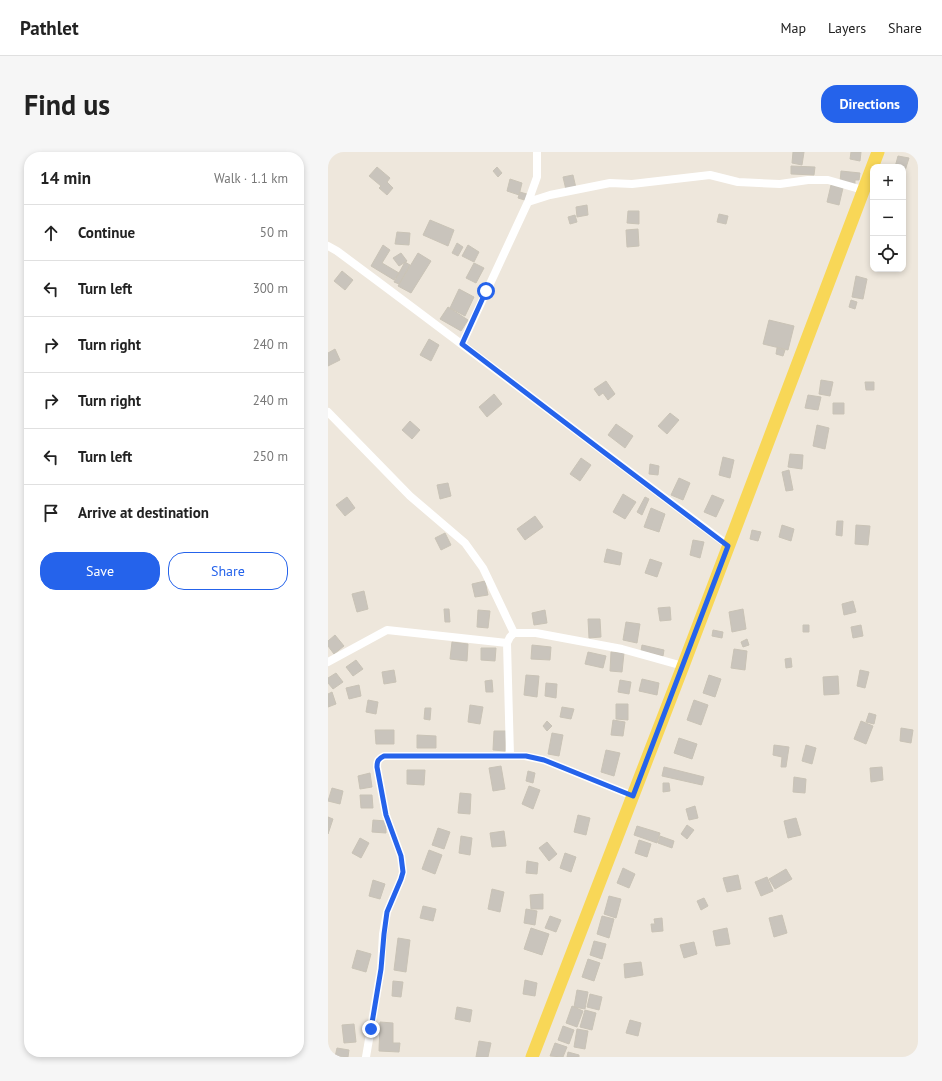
<!DOCTYPE html>
<html lang="en">
<head>
<meta charset="utf-8">
<style>
	:root { --surface:#fff; --page:#f6f6f6; --text:#222; --muted:#767676; --line:#e0e0e0; --accent:#2563eb }
	body { margin:0; font-family:"PT Sans",sans-serif; background:var(--page); color:var(--text) }
	.controls { position:absolute; right:12px; top:12px; display:grid; overflow:hidden; border-radius:8px; box-shadow:0 2px 6px #0003 }
	.controls button { width:36px; height:36px; display:grid; place-items:center; padding:0; border:0; border-bottom:1px solid var(--line); background:var(--surface); color:var(--text); font:20px sans-serif }
	.stop { position:absolute; width:12px; height:12px; margin:-9px; border:3px solid #2563eb; border-radius:50%; background:#fff }
	.stop.end { background:#2563eb; border-color:#fff; box-shadow:0 1px 4px #0008 }
	.list { margin:0; padding:0; list-style:none }
	h2 { display:flex; justify-content:space-between; align-items:center; height:52px; margin:0; padding:0 16px; font-size:17px }
	h2 small { font-size:13px; font-weight:400; color:var(--muted) }
	.list li { display:grid; grid-template-columns:26px 1fr auto; gap:12px; align-items:center; box-sizing:border-box; height:56px; padding:0 16px; border-top:1px solid var(--line) }
	.list b { display:block; font-size:15px; white-space:nowrap }
	.list em { font-size:13px; font-style:normal; color:var(--muted) }
	.actions { display:flex; gap:8px; padding:12px 16px }
	.actions a { flex:1; padding:9px 0; border:1px solid var(--accent); border-radius:16px; text-align:center; font-size:14px; color:var(--accent) }
	.actions .main { background:var(--accent); color:#fff }
	.icon { flex:none; width:22px; height:22px; fill:none; stroke:currentColor; stroke-width:2; stroke-linecap:round; stroke-linejoin:round }
	.map { position:relative; flex:none; width:590px; height:905px; overflow:hidden; border-radius:16px }
	header { display:flex; align-items:center; gap:24px; box-sizing:border-box; height:56px; padding:0 20px; background:var(--surface); border-bottom:1px solid var(--line) }
	header strong { font-size:19px }
	nav { display:flex; gap:22px; margin-inline-start:auto; font-size:14px }
	.intro { display:flex; align-items:center; justify-content:space-between; box-sizing:border-box; height:96px; padding:0 24px }
	h1 { margin:0; font-size:28px }
	.button { padding:10px 18px; border-radius:16px; background:var(--accent); color:#fff; font-size:14px; font-weight:700 }
	main { display:flex; gap:24px; padding:0 24px }
	aside { flex:1; background:var(--surface); border-radius:16px; box-shadow:0 2px 6px #0003 }
	.map>svg:first-child { display:block }
</style>
</head>
<body>
<header>
<strong>Pathlet</strong>
<nav><a>Map</a><a>Layers</a><a>Share</a></nav>
</header>
<div class="intro"><h1>Find us</h1><a class="button">Directions</a></div>
<main>
<aside>
<h2>14 min<small>Walk · 1.1 km</small></h2>
<ul class="list">
<li><svg class="icon" aria-label="ahead" viewBox="0 0 24 24"><path d="M12 20V5M6 11l6-6 6 6"/></svg><div><b>Continue</b></div><em>50 m</em></li>
<li><svg class="icon" aria-label="left" viewBox="0 0 24 24"><path d="M17 20v-9H6M10 6l-5 5 5 5"/></svg><div><b>Turn left</b></div><em>300 m</em></li>
<li><svg class="icon" aria-label="right" viewBox="0 0 24 24"><path d="M7 20v-9h11M14 6l5 5-5 5"/></svg><div><b>Turn right</b></div><em>240 m</em></li>
<li><svg class="icon" aria-label="right" viewBox="0 0 24 24"><path d="M7 20v-9h11M14 6l5 5-5 5"/></svg><div><b>Turn right</b></div><em>240 m</em></li>
<li><svg class="icon" aria-label="left" viewBox="0 0 24 24"><path d="M17 20v-9H6M10 6l-5 5 5 5"/></svg><div><b>Turn left</b></div><em>250 m</em></li>
<li><svg class="icon" aria-label="arrive" viewBox="0 0 24 24"><path d="M6 21V4h12l-3 4 3 4H6"/></svg><div><b>Arrive at destination</b></div></li>
</ul>
<div class="actions"><a class="main">Save</a><a>Share</a></div>
</aside>
<div class="map">
<svg width="590" height="905" viewBox="0 0 590 905">
	<rect width="100%" height="100%" fill="#eee7dc"/>
	<!-- building -->
	<path fill="#c9c4bc" stroke="#c9c3b6" d="M465,0h11l-2,13 -10,-2z
		M523,0h10l-1,9 -10,-2z
		M570,4l11,2 -5,16 -1,-1v-6h-8z
		M463,14l24,1 -1,8 -23,-1z
		M49,15l13,11 -3,4 6,6 -6,7 -8,-7 2,-2 -12,-10z
		M169,15l5,6 -4,4 -5,-6z
		M513,19l19,2 -1,7h-4v4l-15,-2z
		M245,23l3,13 -10,2 -3,-13z
		M182,27l12,4 -3,12 -12,-4z
		M503,33l12,3 -4,17 -12,-3z
		M192,40l10,3 -2,6 -10,-3z
		M259,53l1,10 -11,2 -1,-10z
		M300,59h11v13l-12,-1z
		M391,62l9,2 -2,8 -9,-2z
		M247,63l2,7 -7,2 -2,-7z
		M102,68l24,10 -6,16 -25,-11z
		M310,77l1,17 -12,1 -1,-17z
		M69,80l13,1 -1,12 -14,-1z
		M129,91l6,4 -5,9 -6,-3z
		M55,93l7,5 -8,13 17,10 -5,7 -23,-14z
		M140,93l11,7 -5,10 -12,-6z
		M73,101l6,8 -8,5 -6,-8z
		M90,101l13,8 -20,32 -13,-7z
		M77,110l5,3 -11,19 -5,-2z
		M146,111l10,5 -8,15 -10,-5z
		M14,119l11,9 -8,10 -11,-9z
		M528,124l11,3 -4,20 -11,-2z
		M131,137l15,8 -9,19 -15,-8z
		M523,148l6,2 -2,7 -6,-2z
		M120,155l20,13 -7,11 -21,-12z
		M441,168l25,6 -6,24 -25,-6z
		M101,187l10,6 -8,16 -11,-6z
		M449,196l8,2 -2,6 -7,-2z
		M7,197l5,11 -12,6v-13z
		M493,228l12,2 -3,14 -11,-2z
		M278,229l9,13 -7,6 -5,-7 -4,3 -5,-7z
		M537,230h9v8h-8z
		M166,242l8,10 -15,13 -8,-10z
		M480,243l13,2 -3,13 -13,-2z
		M505,251h11v11h-11z
		M342,261l9,7 -12,14 -9,-8z
		M82,269l10,9 -8,9 -10,-9z
		M288,272l17,12 -8,12 -17,-13z
		M489,273l12,3 -4,21 -12,-3z
		M462,302l13,1 -1,14 -14,-2z
		M395,305l11,3 -4,18 -11,-3z
		M253,306l10,7 -11,16 -10,-7z
		M322,312l9,2 -1,9 -9,-1z
		M461,318l4,20 -7,1 -4,-19z
		M351,326l11,5 -7,17 -12,-5z
		M120,331l3,13 -11,3 -3,-14z
		M295,342l13,8 -11,17 -12,-7z
		M384,343l12,5 -8,17 -12,-5z
		M19,345l8,11 -10,8 -9,-11z
		M317,345l4,2 -7,16 -5,-3z
		M323,356l14,6 -6,18 -15,-5z
		M207,364l8,11 -18,13 -8,-11z
		M509,369h6l-1,15 -6,-1z
		M454,373l12,4 -3,12 -12,-4z
		M528,373l14,1 -2,19 -13,-1z
		M424,378l9,2 -3,9 -8,-2z
		M117,381l6,12 -10,5 -6,-12z
		M365,388l11,2 -4,16 -10,-3z
		M279,397l15,4 -2,12 -16,-3z
		M322,407l12,4 -5,14 -12,-4z
		M157,429l3,14 -13,2 -3,-13z
		M36,439l4,18 -11,3 -5,-18z
		M525,449l3,11 -12,3 -2,-11z
		M342,455l1,13 -11,1 -2,-13z
		M116,457h5l1,13h-5z
		M415,457l3,20 -14,3 -3,-20z
		M150,458l12,1 -2,17 -11,-1z
		M217,458l2,13 -13,2 -2,-12z
		M260,467h12l1,18 -12,1z
		M298,470l14,2 -3,19 -14,-3z
		M475,473h6v7h-6z
		M533,473l2,11 -10,2 -2,-11z
		M385,478l10,2 -1,6 -10,-2z
		M7,483l9,11 -10,8 -6,-8v-5z
		M419,487l2,6 -6,2 -2,-5z
		M124,490l16,2 -1,17 -17,-2z
		M204,493l19,2 -1,13 -19,-1z
		M314,493l22,5 -1,6 -22,-5z
		M153,496h15l-1,13 -14,-1z
		M406,497l13,2 -2,19 -14,-2z
		M260,500l18,4 -3,12 -18,-4z
		M283,500l13,1 -2,19 -12,-1z
		M463,506l1,9 -6,1 -1,-9z
		M28,508l7,9 -10,7 -7,-9z
		M66,518l2,12 -12,2 -2,-12z
		M532,518l9,2 -4,16 -8,-2z
		M8,521l7,9 -10,7 -5,-6v-5z
		M198,523l13,1 -2,21 -13,-2z
		M381,523l12,4 -6,18 -12,-4z
		M510,524l1,18 -15,1 -1,-18z
		M314,527l17,4 -2,12 -18,-4z
		M164,528l1,12h-7l-1,-11z
		M292,528l11,2 -2,12 -11,-2z
		M218,531l11,1 -1,14 -11,-2z
		M31,533l2,11 -12,3 -3,-11z
		M4,540l4,12 -8,3v-13z
		M40,548l10,2 -2,12 -10,-2z
		M366,548l14,5 -7,20 -14,-5z
		M288,552h12v16l-12,-1z
		M142,553l13,2 -3,17 -12,-2z
		M234,555l12,2 -3,10 -11,-2z
		M97,556h6l-1,12 -6,-1z
		M541,561l7,2 -2,9 -8,-2z
		M285,568l12,2 -2,14 -12,-1z
		M219,569l5,5 -5,5 -4,-5z
		M533,569l12,5 -7,18 -12,-5z
		M573,576l12,2 -2,13 -11,-2z
		M47,578h19v14h-18z
		M166,579h12l-1,20 -12,-1z
		M224,581l11,2 -4,21 -11,-2z
		M89,583l19,1v12h-19z
		M351,586l18,6 -5,15 -18,-6z
		M446,593l15,2 -3,20h-5l1,-10 -9,-2z
		M478,593l10,3 -4,16 -10,-3z
		M278,598l14,3 -6,23 -13,-4z
		M173,614l4,23 -12,2 -4,-23z
		M336,615l40,10 -2,8 -40,-9z
		M554,615l1,13 -12,2 -1,-14z
		M79,618h18l-1,15 -17,-1z
		M200,619l7,2 -2,10 -7,-2z
		M42,621l2,14 -12,2 -2,-13z
		M466,625l12,2 -1,14 -12,-1z
		M335,631h6l1,8 -7,1z
		M201,634l11,4 -7,19 -11,-5z
		M4,636l11,3 -3,13 -12,-3z
		M132,641l11,1 -1,20 -12,-1z
		M32,643h12l1,13h-12z
		M367,654l3,12 -9,2 -3,-11z
		M250,663l12,3 -4,17 -12,-3z
		M0,665l5,2 -5,15z
		M468,666l5,17 -13,3 -4,-17z
		M45,668l13,1v12l-14,-1z
		M359,673l7,5 -7,9 -6,-5z
		M309,674l23,7 -3,10 -23,-8z
		M110,676l12,4 -6,17 -12,-4z
		M176,679l2,15 -14,1 -2,-14z
		M133,684l11,2 -2,17 -11,-2z
		M332,684l14,5 -2,7 -14,-5z
		M32,686l9,5 -8,15 -9,-5z
		M311,688l12,4 -4,13 -12,-4z
		M219,690l10,12 -8,7 -10,-13z
		M101,698l13,5 -7,19 -13,-5z
		M237,701l11,4 -5,15 -11,-4z
		M199,709l11,2 -1,11 -11,-1z
		M295,716l12,6 -6,14 -12,-5z
		M458,717l6,10 -17,10 -6,-10z
		M410,723l3,14 -14,3 -4,-14z
		M439,725l6,14 -12,5 -6,-14z
		M45,728l12,4 -5,15 -11,-3z
		M164,737l12,3 -4,20 -12,-3z
		M215,742v15h-12l-1,-14z
		M281,744l12,3 -5,19 -12,-4z
		M376,746l4,8 -7,4 -4,-9z
		M95,754l13,3 -3,12 -13,-3z
		M198,757l11,2 -2,14 -11,-2z
		M454,763l5,18 -13,4 -5,-19z
		M222,764l11,4 -5,12 -11,-4z
		M274,764l12,3 -5,19 -12,-4z
		M334,766l1,13 -11,1 -1,-8h4l-1,-5z
		M203,776l18,6 -7,21 -18,-6z
		M399,776l3,16 -14,2 -3,-15z
		M70,786l12,2 -4,32 -12,-2z
		M266,789l12,3 -4,15 -12,-4z
		M366,790l3,12 -13,4 -4,-13z
		M29,798l14,4 -5,18 -14,-4z
		M260,807l12,4 -6,18 -12,-4z
		M313,810l2,13 -18,3 -1,-14z
		M197,828l12,3 -2,13 -12,-2z
		M65,829l10,1 -2,15 -9,-1z
		M249,838l11,2 -3,17 -11,-2z
		M262,842l12,3 -3,13 -12,-3z
		M244,854l11,5 -6,16 -11,-4z
		M129,855l15,3 -2,12 -15,-3z
		M257,858l11,3 -4,17 -12,-3z
		M302,868l11,3 -3,13 -12,-3z
		M52,870l13,1v20h7l-1,9 -20,-1z
		M26,872l2,18 -12,1 -2,-18z
		M235,874l11,4 -5,14 -11,-4z
		M249,877l11,2 -3,18 -11,-2z
		M151,889l12,2 -3,14h-12z
		M227,891l12,4 -4,10 -13,-1z
		M9,896l12,2 -1,7h-13z
		M240,900l11,3v2h-12z"/>
	<g fill="none" stroke-linecap="round" stroke-linejoin="round">
		<!-- minor -->
		<path stroke="#fff" stroke-width="8" d="M200,50l9,-25v-25
			M0,94l9,5c131,97 261,197 392,295
			M134,192l66,-142 22,-7 60,-12 22,1 78,-9 28,7 42,2 28,-4h20l35,10
			M0,260l82,84 55,47 18,25 31,65
			M0,510l59,-32 120,13
			M182,604l-3,-113 3,-6 4,-4h22l86,16 61,17
			M38,905l15,-88 2,-35 4,-22 14,-33 2,-7 -2,-16 -15,-41 -9,-48c0,-6 1,-8 7,-11h141l19,4 89,36"/>
		<!-- primary -->
		<path stroke="#f8d757" stroke-width="13" d="M204,905l151,-391 195,-514"/>
	</g>
	<g fill="none" stroke-linecap="round" stroke-linejoin="round">
		<!-- route -->
		<path stroke="#2563eb" stroke-width="5" d="M43,877l10,-60 3,-35 3,-22 14,-33 2,-7 -2,-16 -15,-41 -9,-48c0,-6 1,-8 7,-11h142l18,4 89,36 95,-250 -123,-93 -143,-109 24,-53"/>
	</g>
</svg>
<div class="controls">
<button>+</button>
<button>−</button>
<button><svg class="icon" aria-label="locate" viewBox="0 0 24 24"><circle cx="12" cy="12" r="6"/><path d="M12 2v4M12 18v4M2 12h4M18 12h4"/></svg></button>
</div>
<div class="stop" style="left:158px;top:139px"></div>
<div class="stop end" style="left:43px;top:877px"></div>
</div>
</main>
</body>
</html>
